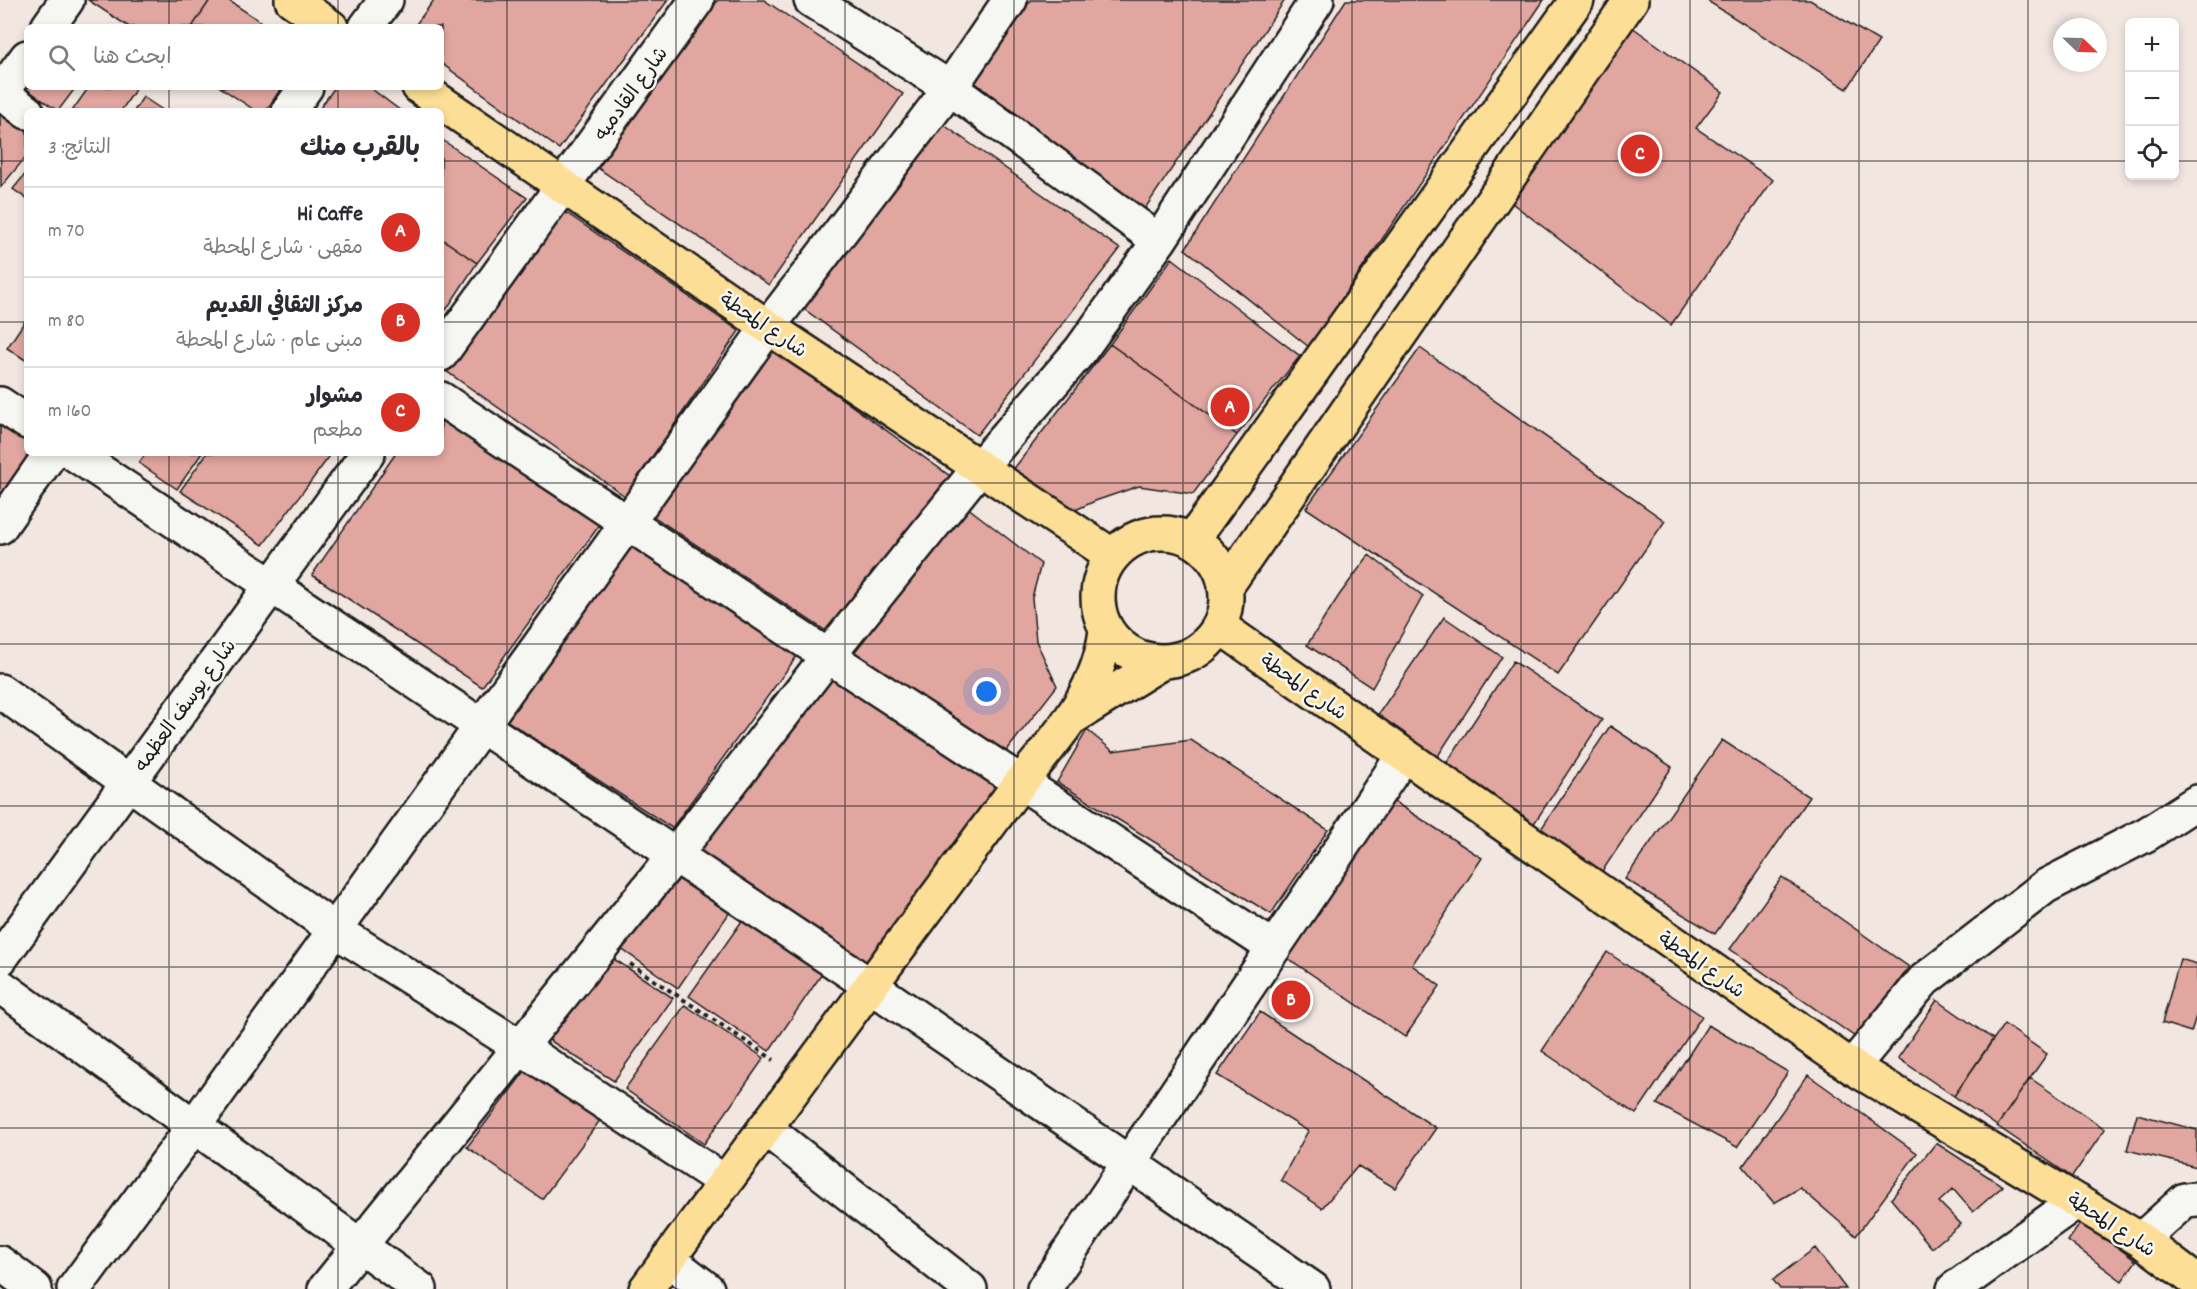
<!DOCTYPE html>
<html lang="ar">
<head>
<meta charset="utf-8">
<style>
	:root { --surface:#fff; --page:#f2f2f3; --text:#2b2b33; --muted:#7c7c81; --line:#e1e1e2; --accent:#d93025 }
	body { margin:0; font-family:Dekko,"Playpen Sans Arabic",sans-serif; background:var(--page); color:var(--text); direction:rtl }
	.controls { position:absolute; right:18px; top:18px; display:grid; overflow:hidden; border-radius:9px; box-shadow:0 3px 9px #0003 }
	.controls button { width:54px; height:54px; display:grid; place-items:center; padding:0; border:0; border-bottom:2px solid var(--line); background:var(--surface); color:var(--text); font:30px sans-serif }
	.compass { position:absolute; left:2053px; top:18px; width:54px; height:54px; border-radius:50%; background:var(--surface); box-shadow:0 3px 9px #0003; rotate:113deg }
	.you { position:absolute; left:987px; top:692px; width:21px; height:21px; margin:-15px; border:4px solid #fff; border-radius:50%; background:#1a73e8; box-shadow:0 0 0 9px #1a73e833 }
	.badge { display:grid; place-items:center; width:39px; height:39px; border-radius:50%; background:var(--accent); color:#fff; font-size:20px; font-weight:700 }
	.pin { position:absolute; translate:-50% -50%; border:3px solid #fff; box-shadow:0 2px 6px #0006 }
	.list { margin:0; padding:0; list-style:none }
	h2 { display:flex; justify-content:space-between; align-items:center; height:78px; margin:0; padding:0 24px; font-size:26px }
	h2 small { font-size:20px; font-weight:400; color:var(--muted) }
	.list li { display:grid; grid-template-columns:39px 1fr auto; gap:18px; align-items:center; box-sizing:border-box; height:90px; padding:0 24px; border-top:2px solid var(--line) }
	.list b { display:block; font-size:22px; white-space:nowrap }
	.list p { margin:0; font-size:20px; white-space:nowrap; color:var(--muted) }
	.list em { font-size:20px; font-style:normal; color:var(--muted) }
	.icon { flex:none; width:33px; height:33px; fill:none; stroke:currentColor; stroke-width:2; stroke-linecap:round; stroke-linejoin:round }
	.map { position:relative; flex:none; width:2197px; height:1289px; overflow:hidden; direction:ltr }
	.search { position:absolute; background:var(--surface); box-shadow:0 3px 9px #0003; left:24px; top:24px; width:420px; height:66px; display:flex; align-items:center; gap:15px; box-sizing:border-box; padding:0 21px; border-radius:9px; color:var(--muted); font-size:22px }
	.panel { position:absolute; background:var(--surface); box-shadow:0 3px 9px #0003; left:24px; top:108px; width:420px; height:348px; border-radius:9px; direction:rtl }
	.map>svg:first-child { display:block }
</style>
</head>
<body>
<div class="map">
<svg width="2197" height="1289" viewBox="0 0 2197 1289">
	<rect width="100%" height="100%" fill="#f2e6e1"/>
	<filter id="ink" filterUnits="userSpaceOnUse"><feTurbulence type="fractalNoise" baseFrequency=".0167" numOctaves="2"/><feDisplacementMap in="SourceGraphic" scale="12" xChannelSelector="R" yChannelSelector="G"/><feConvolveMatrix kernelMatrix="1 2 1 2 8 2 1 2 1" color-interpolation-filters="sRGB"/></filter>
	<g filter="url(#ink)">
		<!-- building -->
		<path fill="#e0a69f" stroke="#1c1c1c" stroke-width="1.5" d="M88,0h122l-18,27h-63z
			M210,0h18l41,27h-77z
			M434,0h234l-109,149 -118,-86v-36h-27z
			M718,0h46l139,94 -134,191 -171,-117z
			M1031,0h254l-141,210 -171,-129z
			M1346,0h198l-235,347 -124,-98z
			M1706,0h104l69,41 -32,48z
			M1632,27l91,65 -27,36 77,52 -102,145 -159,-122z
			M27,71v16h49l-18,24 -40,-28z
			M89,87h43l3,3 -14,21h-49z
			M220,87h62l-16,24h-10z
			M335,87h34l32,24h-83z
			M143,97l21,14h-30z
			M3,112l24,17v31l-3,-1 -23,28 -1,-71z
			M944,125l176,124 -143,186 -173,-126z
			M441,139l86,59 -50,65 -36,-25z
			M27,172v27l-14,-10z
			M565,212l174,119 -114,165 -179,-125z
			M441,238l36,25 -31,47 -5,-3z
			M1172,258l128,98 -63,79 -127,-91z
			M27,318v43l-20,-13z
			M1110,344l127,91 -44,59 -54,-8 -44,15 -26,12 -60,-38z
			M1420,348l245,173 -107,154 -252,-167z
			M772,349l178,127 -124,155 -173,-115z
			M0,415l27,18v20h6l-33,47z
			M441,417l160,106 -119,164 -170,-112 84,-122h45z
			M146,453h56l-25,36 -38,-26z
			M207,453h125l-69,92 -83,-54z
			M967,507l74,57 -9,34 4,43 21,45 -53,68 -153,-103z
			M630,544l167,112 -125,172 -180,-117z
			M1369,555l54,41 -51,92 -65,-43 33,-51z
			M1444,617l58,40 -68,105 -61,-40z
			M1513,661l89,59 -69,105 -89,-58z
			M830,675l168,114 -134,176 -165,-113z
			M1610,726l62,41 -71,106 -62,-41z
			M1087,730l26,21 78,-11 137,90 -57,84 -214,-132z
			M1722,740l87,57 -94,137 -90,-55z
			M1390,799l92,59 -70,107 28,21 -35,51 -119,-80z
			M677,876l55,33 -54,79 -58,-40z
			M1782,877l127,90 -51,72 -128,-90z
			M744,918l80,53 -55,80 -80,-55z
			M1607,952l95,64 -66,98 -94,-63z
			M611,957l62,41 -59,83 -68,-43z
			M2180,959l17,5v49l-6,19 -29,-9z
			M1937,1000l56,39 -39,57 -56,-38z
			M685,1005l79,53 -60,86 -79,-55z
			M1260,1012l176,116 -41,60 -37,-22 -36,42 -41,-28 27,-49 -91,-56z
			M2004,1024l43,30 -50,72 -43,-30z
			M1708,1025l80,47 -51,75 -80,-43z
			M529,1066l72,53 -59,80 -75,-52z
			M1808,1075l109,78 -61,83 -56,-48 -26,15 -31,-37z
			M2030,1078l75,51 -33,48 -75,-51z
			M2137,1114l60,16v37l-70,-17z
			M1936,1143l67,43 -30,26 -20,-23 -14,13 22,22 -29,24 -41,-49z
			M2082,1221l54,40 -14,20 -54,-40z
			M1815,1248l31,41h-66l-7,-9z"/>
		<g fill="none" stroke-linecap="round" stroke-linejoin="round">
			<!-- minor casing -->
			<g stroke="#1c1c1c" stroke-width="38">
				<path id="minor" d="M811,0l139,88 209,153
					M48,27l19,-27
					M366,27l20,-27
					M0,92l27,20
					M0,94l27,-37
					M289,111l17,-24
					M441,354l256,-354
					M441,399l387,257 446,292
					M0,404l27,18
					M73,453l798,533 442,303
					M0,527l51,-74
					M0,691l335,239 185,117 205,135
					M0,959l368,-506
					M0,986l420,303
					M1852,1067l72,-87 122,-94 101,-52 50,-32
					M765,1128l205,161
					M2141,1240l44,-40 12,-1
					M668,1259l39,30
					M0,1263l35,26
					M74,1289l120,-163 574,-799 182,-239 60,-88
					M325,1289l350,-434 153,-199 151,-188 101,-117 79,-110 158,-241
					M1044,1289l359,-533
					M1954,1289l123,-88"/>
			</g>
			<!-- major casing -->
			<g stroke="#1c1c1c" stroke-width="38">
				<path id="major" d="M292,0l39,27
					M419,87l349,240 345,229
					M1098 597a64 64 0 1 1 128 0a64 64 0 1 1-128 0Z
					M1192,540l385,-540
					M1225,588l406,-588
					M1219,626l633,441 289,173 56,42
					M1075,716l87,-54
					M646,1289l375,-507c38,-47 78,-90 85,-152"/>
			</g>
			<!-- path -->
			<path stroke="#1c1c1c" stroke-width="4" stroke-dasharray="4.5 4.5" stroke-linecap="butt" d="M630,964l144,96"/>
			<!-- minor -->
			<use href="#minor" stroke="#f6f6f2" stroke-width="33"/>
			<!-- major -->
			<use href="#major" stroke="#fdde96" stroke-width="33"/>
		</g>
	</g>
	<!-- grid -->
	<path fill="none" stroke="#1c1c1c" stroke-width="1.5" stroke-opacity="0.55" d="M169,0v27M338,0v27M507,0v1289M676,0v1289M845,0v1289M1014,0v1289M1183,0v1289M1352,0v1289M1521,0v1289M1690,0v1289M1859,0v1289M2028,0v1289M169,87v24M338,87v24M0,161h27M441,161h1689M2174,161h23M0,322h27M441,322h1756M169,453v836M338,453v836M0,483h2197M0,644h2197M0,806h2197M0,967h2197M0,1128h2197"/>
	<g text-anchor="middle" stroke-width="5" stroke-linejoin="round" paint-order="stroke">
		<!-- street labels -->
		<g font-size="20" fill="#1c1c1c" stroke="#f6f6f2">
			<text transform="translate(630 93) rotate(-54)" y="7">شارع القادميه</text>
			<text transform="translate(764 324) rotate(34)" y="7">شارع المحطة</text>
			<text transform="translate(1304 686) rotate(35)" y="7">شارع المحطة</text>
			<text transform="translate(184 705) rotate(-54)" y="7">شارع يوسف العظمه</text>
			<text transform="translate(1702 964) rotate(35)" y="7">شارع المحطة</text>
			<text transform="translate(2112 1224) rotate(33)" y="7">شارع المحطة</text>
		</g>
	</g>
</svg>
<div class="controls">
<button>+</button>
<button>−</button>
<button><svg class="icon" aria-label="locate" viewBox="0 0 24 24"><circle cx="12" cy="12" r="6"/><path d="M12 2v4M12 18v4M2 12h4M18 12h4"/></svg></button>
</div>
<svg class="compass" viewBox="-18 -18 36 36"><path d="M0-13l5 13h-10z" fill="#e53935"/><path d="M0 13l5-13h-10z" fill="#7c7c81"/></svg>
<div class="you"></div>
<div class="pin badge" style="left:1230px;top:407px">A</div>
<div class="pin badge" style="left:1291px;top:1000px">B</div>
<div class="pin badge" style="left:1640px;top:154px">C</div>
<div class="search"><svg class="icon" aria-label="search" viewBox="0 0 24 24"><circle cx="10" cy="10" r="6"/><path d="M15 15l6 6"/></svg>ابحث هنا</div>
<section class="panel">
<h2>بالقرب منك<small>النتائج: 3</small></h2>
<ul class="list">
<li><span class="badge">A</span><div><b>Hi Caffe</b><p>مقهى · شارع المحطة</p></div><em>70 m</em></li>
<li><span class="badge">B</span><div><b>مركز الثقافي القديم</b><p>مبنى عام · شارع المحطة</p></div><em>80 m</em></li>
<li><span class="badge">C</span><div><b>مشوار</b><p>مطعم</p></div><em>160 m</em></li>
</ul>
</section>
</div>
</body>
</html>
